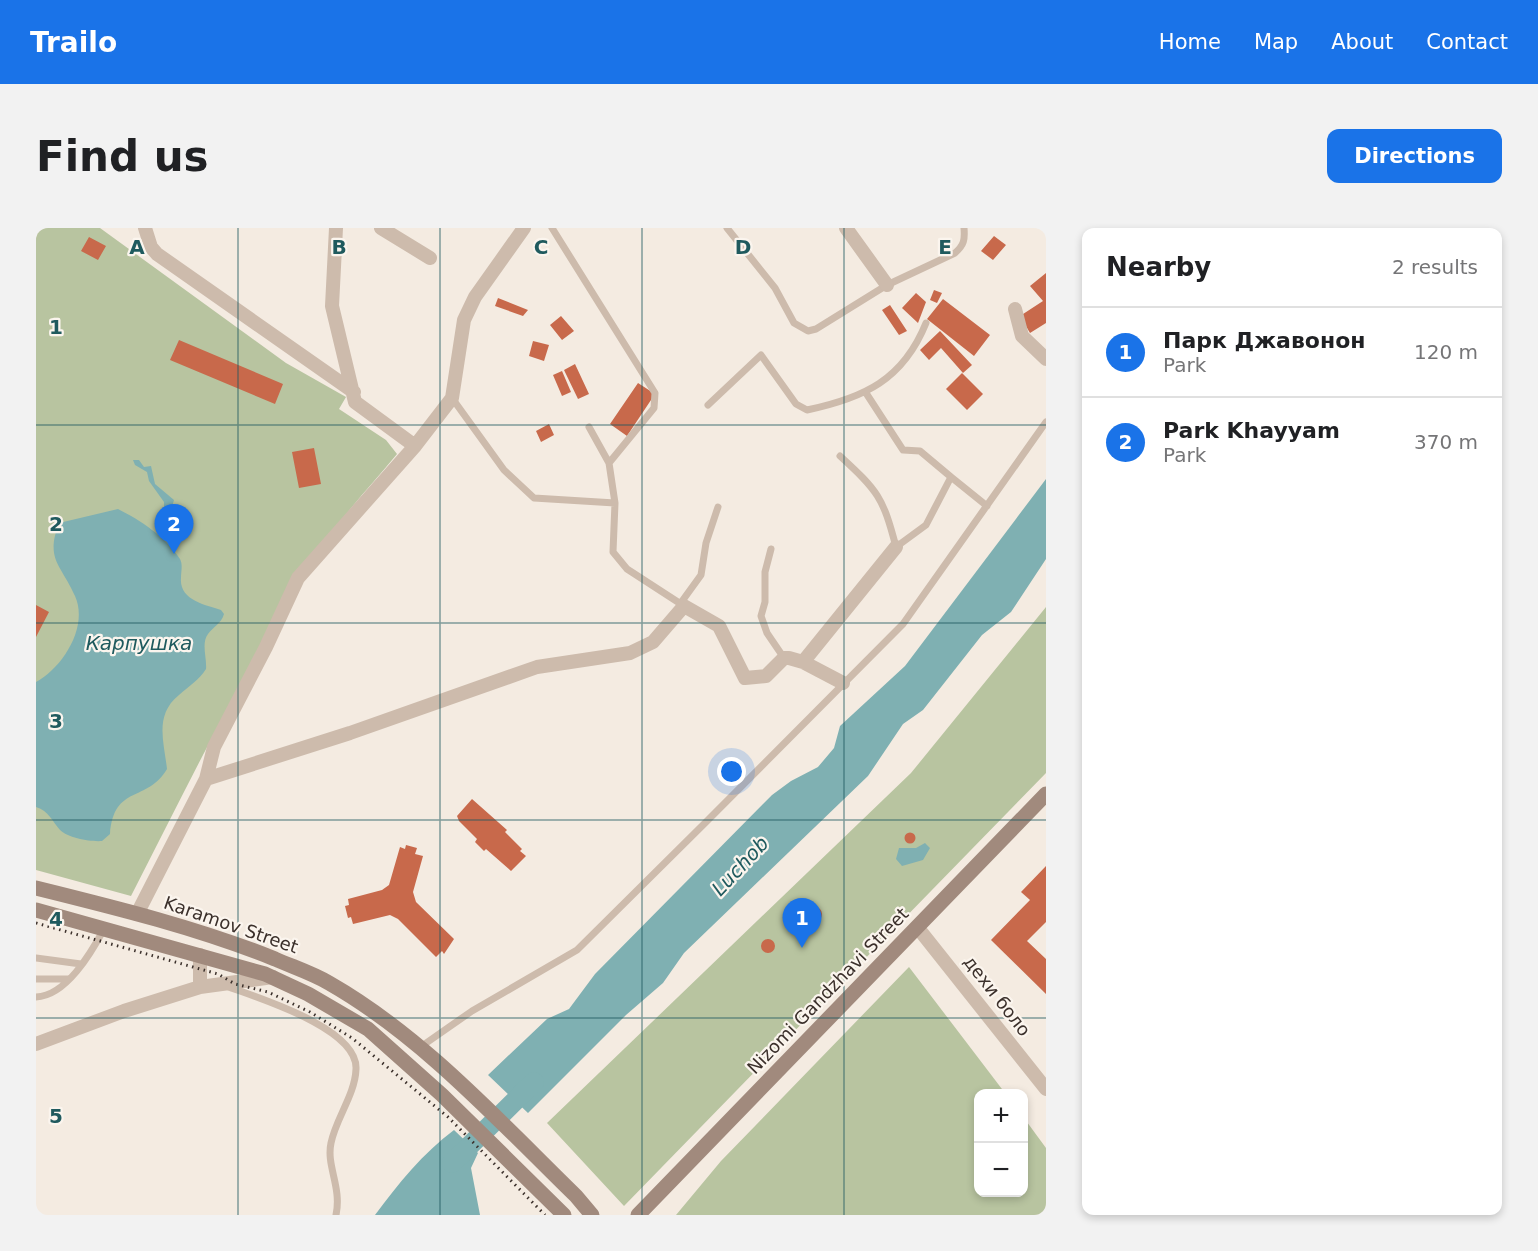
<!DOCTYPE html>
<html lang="en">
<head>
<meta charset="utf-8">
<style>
	:root { --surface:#fff; --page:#f2f2f2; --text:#202124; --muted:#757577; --line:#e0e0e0; --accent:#1a73e8 }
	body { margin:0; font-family:"DejaVu Sans",sans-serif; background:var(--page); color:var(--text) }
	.controls { position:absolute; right:18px; bottom:18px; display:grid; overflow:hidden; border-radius:12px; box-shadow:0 3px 9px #0003 }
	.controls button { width:54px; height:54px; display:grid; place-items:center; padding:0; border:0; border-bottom:2px solid var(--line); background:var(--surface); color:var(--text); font:30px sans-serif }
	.you { position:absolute; left:696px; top:544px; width:21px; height:21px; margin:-15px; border:4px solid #fff; border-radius:50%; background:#1a73e8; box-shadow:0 0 0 9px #1a73e833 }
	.badge { display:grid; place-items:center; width:39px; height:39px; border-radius:50%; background:var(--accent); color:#fff; font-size:20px; font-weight:700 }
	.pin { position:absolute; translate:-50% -50px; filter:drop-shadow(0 2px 3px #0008) }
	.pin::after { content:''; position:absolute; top:32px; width:21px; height:18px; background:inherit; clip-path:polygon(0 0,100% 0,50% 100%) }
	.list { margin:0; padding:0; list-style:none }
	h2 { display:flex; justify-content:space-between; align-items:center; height:78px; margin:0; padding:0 24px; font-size:26px }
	h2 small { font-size:20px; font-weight:400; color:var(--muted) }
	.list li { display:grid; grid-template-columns:39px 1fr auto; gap:18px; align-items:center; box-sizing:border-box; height:90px; padding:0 24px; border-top:2px solid var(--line) }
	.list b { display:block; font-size:22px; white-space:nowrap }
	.list p { margin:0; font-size:20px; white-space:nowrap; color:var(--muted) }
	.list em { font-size:20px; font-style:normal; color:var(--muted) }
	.map { position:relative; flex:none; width:1010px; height:987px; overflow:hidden; border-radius:12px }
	header { display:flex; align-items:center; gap:36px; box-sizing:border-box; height:84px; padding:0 30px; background:var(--accent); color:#fff }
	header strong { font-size:28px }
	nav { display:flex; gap:33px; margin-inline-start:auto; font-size:21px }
	.intro { display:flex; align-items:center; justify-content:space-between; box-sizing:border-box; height:144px; padding:0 36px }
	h1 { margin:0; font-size:42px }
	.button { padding:15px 27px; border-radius:12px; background:var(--accent); color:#fff; font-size:21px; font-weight:700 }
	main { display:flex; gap:36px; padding:0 36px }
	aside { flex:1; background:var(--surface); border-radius:12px; box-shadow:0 3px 9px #0003 }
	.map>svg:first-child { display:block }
</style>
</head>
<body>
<header>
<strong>Trailo</strong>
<nav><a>Home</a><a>Map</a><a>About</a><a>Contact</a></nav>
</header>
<div class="intro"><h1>Find us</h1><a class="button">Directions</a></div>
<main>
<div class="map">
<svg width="1010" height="987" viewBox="0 0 1010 987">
	<rect width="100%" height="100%" fill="#f4ebe1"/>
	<!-- green -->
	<path fill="#b8c4a0" d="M0,0h64l186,135 60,34 -7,12 47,31 11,14c-23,28 -49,55 -69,85 -76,113 -135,236 -197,357l-95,-26z
		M1010,379v166l-422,433 -77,-83 364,-350z
		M873,739l96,126 -27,1v98h45l1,-74 22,30v67h-370l45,-54z"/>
	<!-- water -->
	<path fill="#7fb0b2" d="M97,232h6l5,7 7,-1 4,18 19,16 -7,24 -3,-1v-21l-15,-21 -2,-9 -12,-7z
		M1010,251v80l-35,53 -29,23 -59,75 -20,14 -35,52 -184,177 -21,30 -37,32 -98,98 -40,-38 59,-56 22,-10 26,-35 177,-179 19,-14 27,-14 16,-19 6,-22 65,-60z
		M82,281c22,11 48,28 62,50 3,6 1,12 1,19 -2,22 24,27 40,32l3,4c-3,10 -10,12 -16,20 -7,9 -1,24 -2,35 -7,11 -17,17 -27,26 -25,20 -15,47 -12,74 -20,34 -53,15 -57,65l-8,7c-11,1 -34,-3 -42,-11 -8,-9 -11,-19 -24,-23v-125c26,-14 53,-55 39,-86 -14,-32 -30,-36 -16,-73z
		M889,615l5,5 -7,12 -21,6 -6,-7 3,-11h17z
		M418,902l24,23 -7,15 9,47h-105c23,-31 48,-62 79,-85z"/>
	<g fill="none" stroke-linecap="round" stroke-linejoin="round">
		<!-- river -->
		<path stroke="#7fb0b2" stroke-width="20" d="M416,935l82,-81"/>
	</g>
	<!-- building -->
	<path fill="#c8694b" d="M958,8l12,9 -13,15 -12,-9z
		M53,9l17,9 -8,14 -17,-9z
		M1010,45v50l-16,10 -10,-17 23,-15 -13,-15z
		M898,62l8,3 -5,10 -7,-3z
		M880,65l10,9 -8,21 -16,-15z
		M462,70l30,12 -5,6 -28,-10z
		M907,71l47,36 -16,21 -47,-37z
		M854,77l17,26 -8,4 -17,-25z
		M525,88l13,15 -12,9 -12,-15z
		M904,103l32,34 -9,8 -22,-25 -12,12 -9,-10z
		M143,112l104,44 -8,20 -105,-44z
		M497,113l16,4 -5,16 -15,-5z
		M539,136l14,30 -11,5 -14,-29z
		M526,143l9,21 -9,4 -9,-21z
		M926,145l21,21 -16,16 -21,-21z
		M602,155l17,11 -28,42 -17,-12z
		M513,196l5,11 -13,7 -5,-11z
		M278,220l7,36 -22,4 -7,-36z
		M0,377l13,7 -13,25z
		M436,571l35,31 -2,2 17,17 -2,2 6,5 -15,15 -25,-22 -2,2 -9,-9 2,-3 -18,-18 -2,-5z
		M868.5 610a5.5 5.5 0 1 1 11 0a5.5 5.5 0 1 1-11 0Z
		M370,617l11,3 -2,6 8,2 -10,36 3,10 38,37 -10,15 -2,-3 -6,6 -38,-38 -8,-4 -37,9 -2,-7 -3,1 -3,-12 4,-1 -1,-6 34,-9 7,-5 11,-38 5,2z
		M1010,638v56l-19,19 19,18v35l-55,-54 39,-40 -9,-8z
		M772 686a7 7 0 1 1 14 0a7 7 0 1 1-14 0Z
		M725 718a7 7 0 1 1 14 0a7 7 0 1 1-14 0Z"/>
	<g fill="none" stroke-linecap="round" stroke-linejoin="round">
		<!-- lane -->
		<path stroke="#cdbbac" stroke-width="7" d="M516,0l103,165 -1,15 -45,55
			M691,0l48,60 19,35 14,8 8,-2 71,-44 68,-32c9,-8 10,-13 9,-25
			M830,165l37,57 17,1 31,26
			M416,170l52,72 30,28 81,5
			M672,177l53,-50 35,49 11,6c57,-12 96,-30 119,-87
			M553,199l20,36 6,40 -2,49 14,17 57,37
			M804,228c38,35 43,41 56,91l30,-22 25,-48 36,29
			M735,321l-6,23v30l-4,14 6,17 17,25
			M644,376l21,-29 5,-32 12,-36
			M0,730l45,6
			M0,751h32
			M190,758c32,12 132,42 130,83 -1,26 -20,49 -25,74 -5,23 11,44 5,72
			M0,769c30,-1 55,-44 68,-68
			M383,820l53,-37 105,-61 128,-127 198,-199 143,-202"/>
		<!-- street -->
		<path stroke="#cdbbac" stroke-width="14" d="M109,0l6,19 6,7 197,138
			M300,0l-4,78 23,96 60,44
			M345,0l49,30
			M810,0l41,57
			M979,81l7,27 24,23
			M767,434l93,-115
			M170,551l144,-46 187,-66 93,-14 23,-11 31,-36 35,20 26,52 21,-2 18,-18h5l14,4 40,21
			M101,686l69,-135 8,-32 52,-100 32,-69 117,-132 37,-48 12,-78 11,-23 49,-69
			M882,700l128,161
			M164,759v-32
			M0,816l88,-33 76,-24 73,-10"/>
		<!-- secondary -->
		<path stroke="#a18a7d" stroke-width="15" d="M0,660c81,20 162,40 239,71 18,8 37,14 54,24 93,53 170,138 247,213l16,19
			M0,682l229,64 43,20 60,35 74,66 122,120
			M602,987l408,-421"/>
		<!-- rail -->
		<path stroke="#3b302b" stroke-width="3" stroke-dasharray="1.5 4.5" stroke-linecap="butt" d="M0,695l182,51 17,10 33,8 42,20 42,26 96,79 97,98"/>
	</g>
	<!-- grid -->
	<path fill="none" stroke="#1f5a5e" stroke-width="1.5" stroke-opacity="0.55" d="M202,0v987M404,0v987M606,0v987M808,0v987M0,197h1010M0,395h1010M0,592h1010M0,790h1010"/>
	<g text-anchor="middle" stroke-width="4.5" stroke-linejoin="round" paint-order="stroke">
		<!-- street labels -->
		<g font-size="18" fill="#3b302b" stroke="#fbf5ee">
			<text transform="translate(195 697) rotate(19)" y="6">Karamov Street</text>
			<text transform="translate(792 763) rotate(-46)" y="6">Nizomi Gandzhavi Street</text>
			<text transform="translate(961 768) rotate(52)" y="6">дехи боло</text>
		</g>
		<!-- water labels -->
		<g font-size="20" font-style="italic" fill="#1f5a5e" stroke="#fbf5ee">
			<text x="103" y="422">Карпушка</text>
			<text transform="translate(704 638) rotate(-47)" y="7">Luchob</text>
		</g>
	</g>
	<g font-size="20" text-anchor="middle" font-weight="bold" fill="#1f5a5e" stroke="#fbf5ee" stroke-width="4.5" stroke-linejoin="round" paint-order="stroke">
		<text x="101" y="26">A</text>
		<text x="303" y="26">B</text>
		<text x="505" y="26">C</text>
		<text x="707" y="26">D</text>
		<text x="909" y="26">E</text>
		<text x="20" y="106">1</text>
		<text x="20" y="303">2</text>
		<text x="20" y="500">3</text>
		<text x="20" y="698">4</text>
		<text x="20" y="895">5</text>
	</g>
</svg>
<div class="controls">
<button>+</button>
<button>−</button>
</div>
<div class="you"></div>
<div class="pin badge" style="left:766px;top:720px">1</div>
<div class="pin badge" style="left:138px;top:326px">2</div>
</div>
<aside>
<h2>Nearby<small>2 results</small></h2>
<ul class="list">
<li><span class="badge">1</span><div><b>Парк Джавонон</b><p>Park</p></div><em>120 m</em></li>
<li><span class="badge">2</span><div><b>Park Khayyam</b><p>Park</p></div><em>370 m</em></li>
</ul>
</aside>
</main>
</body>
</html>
